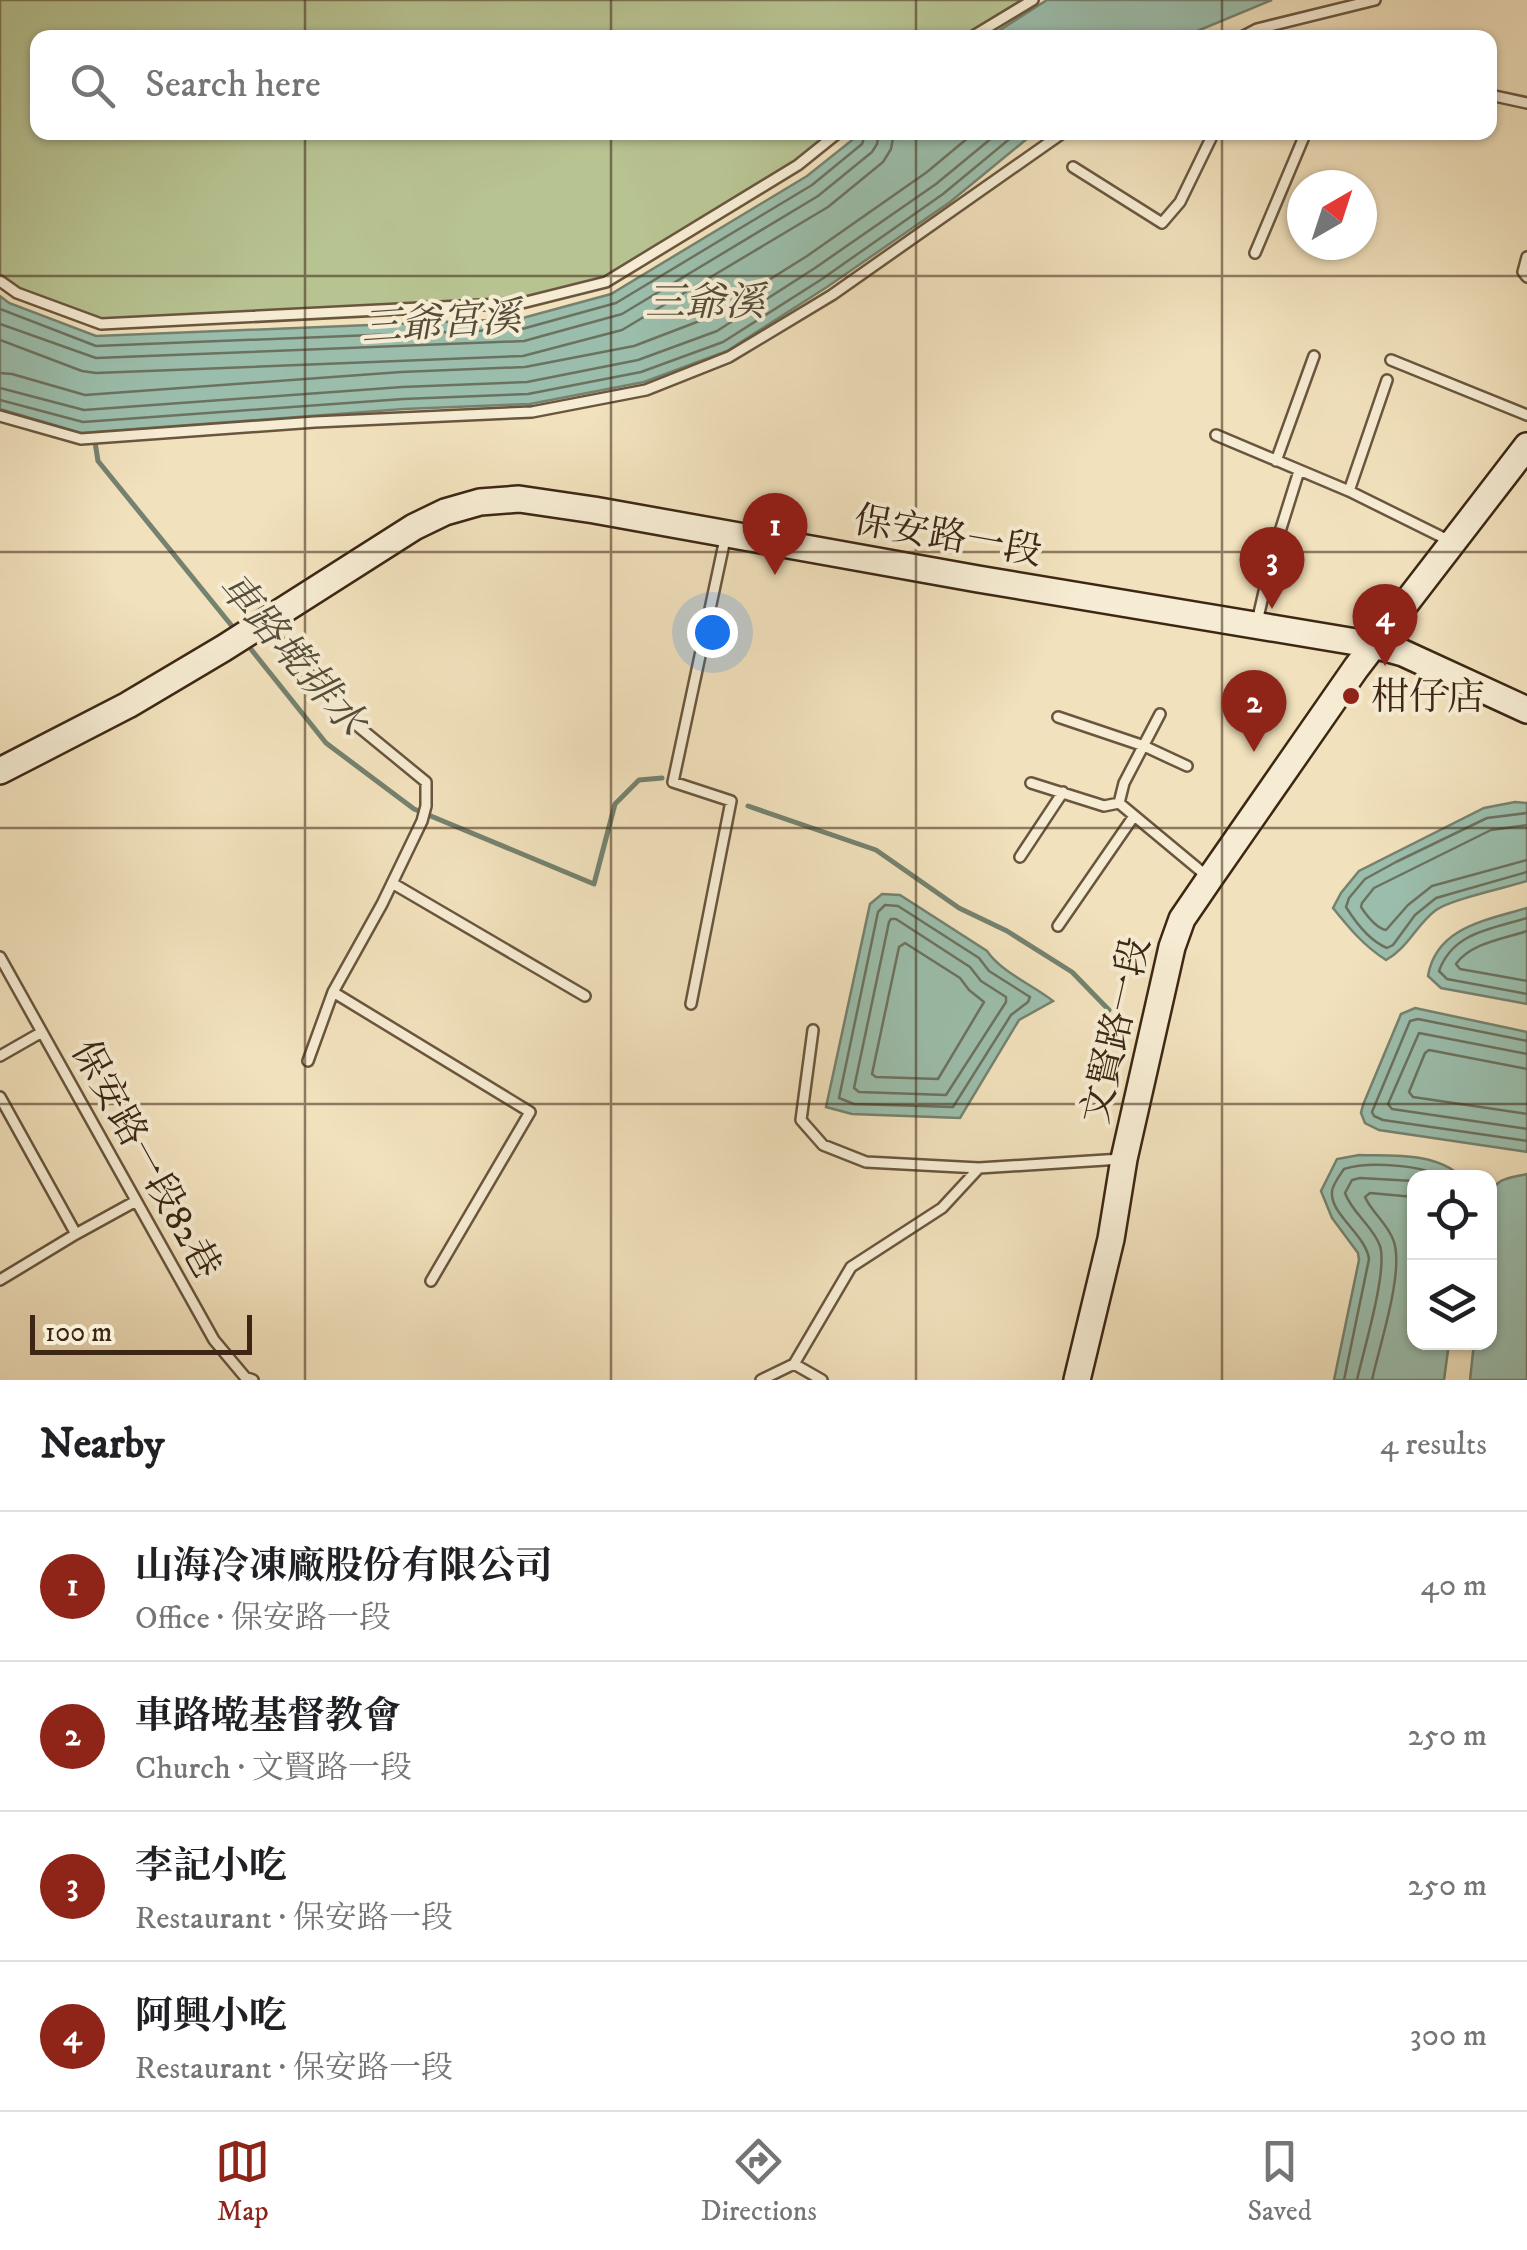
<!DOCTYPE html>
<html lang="en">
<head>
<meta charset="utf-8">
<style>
	:root { --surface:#fff; --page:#f2f2f2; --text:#202124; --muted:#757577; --line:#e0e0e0; --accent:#8f2418 }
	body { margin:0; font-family:"IM FELL DW Pica","Noto Serif TC",serif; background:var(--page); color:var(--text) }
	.controls { position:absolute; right:30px; bottom:30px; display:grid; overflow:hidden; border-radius:20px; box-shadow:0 2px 8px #0004 }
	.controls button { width:90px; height:90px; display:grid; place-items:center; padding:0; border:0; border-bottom:2px solid var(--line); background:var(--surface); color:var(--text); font:50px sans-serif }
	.compass { position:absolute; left:1287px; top:170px; width:90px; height:90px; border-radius:50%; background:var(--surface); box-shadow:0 2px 8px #0004; rotate:39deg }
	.scale { position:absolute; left:30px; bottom:25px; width:222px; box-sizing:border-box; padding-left:10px; border:5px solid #3d2714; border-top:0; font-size:28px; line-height:35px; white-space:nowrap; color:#3d2714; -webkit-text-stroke:8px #f6ecd3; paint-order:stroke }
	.you { position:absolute; left:712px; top:632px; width:35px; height:35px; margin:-25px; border:8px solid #fff; border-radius:50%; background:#1a73e8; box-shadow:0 0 0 15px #1a73e833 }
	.badge { display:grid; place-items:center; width:65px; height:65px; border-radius:50%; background:var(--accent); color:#fff; font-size:32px; font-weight:700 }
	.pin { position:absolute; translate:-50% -82px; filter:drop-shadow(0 2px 5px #0008) }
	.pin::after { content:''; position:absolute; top:52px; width:35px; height:30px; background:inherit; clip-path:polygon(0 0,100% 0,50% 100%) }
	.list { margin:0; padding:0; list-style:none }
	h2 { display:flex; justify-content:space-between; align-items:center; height:130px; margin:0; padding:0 40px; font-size:42px }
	h2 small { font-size:32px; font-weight:400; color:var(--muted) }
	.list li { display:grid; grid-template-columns:65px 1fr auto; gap:30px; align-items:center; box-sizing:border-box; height:150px; padding:0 40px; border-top:2px solid var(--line) }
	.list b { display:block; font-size:38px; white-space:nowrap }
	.list p { margin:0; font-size:32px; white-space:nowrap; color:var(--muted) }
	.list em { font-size:32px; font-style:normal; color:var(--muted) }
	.icon { flex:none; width:55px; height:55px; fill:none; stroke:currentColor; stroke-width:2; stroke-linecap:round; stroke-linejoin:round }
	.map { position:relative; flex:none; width:1527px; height:1380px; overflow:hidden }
	.search { position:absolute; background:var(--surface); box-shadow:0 2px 8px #0004; left:30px; right:30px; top:30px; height:110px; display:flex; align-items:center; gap:25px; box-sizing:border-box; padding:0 35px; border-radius:20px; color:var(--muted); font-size:38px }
	.sheet { height:730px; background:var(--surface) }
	nav { display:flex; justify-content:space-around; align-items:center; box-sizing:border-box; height:140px; border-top:2px solid var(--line); background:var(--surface); font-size:28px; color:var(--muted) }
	nav a { display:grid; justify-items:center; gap:5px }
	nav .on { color:var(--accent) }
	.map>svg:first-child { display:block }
</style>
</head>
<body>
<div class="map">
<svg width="1527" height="1380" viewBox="0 0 1527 1380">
	<rect width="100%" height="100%" fill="#f1e1bc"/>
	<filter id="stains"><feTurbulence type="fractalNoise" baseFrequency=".002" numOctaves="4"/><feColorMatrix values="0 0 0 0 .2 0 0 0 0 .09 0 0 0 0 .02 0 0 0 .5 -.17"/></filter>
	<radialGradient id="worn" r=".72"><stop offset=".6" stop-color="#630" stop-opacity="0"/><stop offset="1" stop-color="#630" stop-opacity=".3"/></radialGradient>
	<!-- green -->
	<path fill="#b8c392" stroke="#7a7553" stroke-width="2.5" d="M0,0h1033l-63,38h-932v94l801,1 -41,32 -192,117 -84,21 -421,21 -101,-43z"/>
	<!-- water -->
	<path fill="#9bbeac" stroke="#75826f" stroke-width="2.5" d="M1047,0h225l-89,37h-194z
		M861,133h173l-84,69 -123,85 -100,64 -83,31 -114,22 -126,5 -323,24 -81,-24v-113l9,7 87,33 423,-17 92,-25 196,-118z
		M1515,802l12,1v78c-22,7 -75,18 -91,29 -20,15 -28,38 -50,50 -22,-14 -37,-32 -53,-52l8,-15 18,-22 125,-63z
		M882,894l18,1 87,56c14,21 46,34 66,50l-34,19 -59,98 -108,-4 -26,-7 44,-203z
		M1527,908v96l-86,-16 -13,-12c8,-49 59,-56 99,-68z
		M1415,1008l112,24v120l-148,-22 -14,-7 -4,-10 2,-8 38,-91z
		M1359,1155c32,1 78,-3 102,22l-47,1v164l35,1 -5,37h-110l25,-120 -1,-7 -26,-35 -11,-27 16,-32z
		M1527,1174v206h-57l4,-37 16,-1v-146c6,-19 20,-18 37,-22z"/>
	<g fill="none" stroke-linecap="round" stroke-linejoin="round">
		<!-- shore -->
		<path stroke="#6c7260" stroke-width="2.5" d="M0,309l96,37 426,-17 94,-26 196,-118 50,-41 4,-12
			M0,324l96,34 428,-17 98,-27 196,-118 54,-44 5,-8 2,-12
			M0,340l82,31 14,2 427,-17 99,-26 206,-123 55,-45 8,-13 3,-17
			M0,373l12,1 73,21 316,-23 124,-5 109,-21 76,-29 97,-61 120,-84 48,-40
			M0,388l84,22 318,-23 125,-5 111,-22 79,-29 98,-63 121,-84 63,-52
			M0,400l83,22 320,-23 125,-5 113,-22 82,-30 99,-63 121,-85 75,-62
			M1527,813l-40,5 -91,44 -31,17 -16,19 -3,9c10,16 24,34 41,41l6,-3 22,-30 21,-17 91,-26
			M1527,825l-36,5 -117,58 -12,15 -1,4c6,9 15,21 25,23l22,-25 24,-19 95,-26
			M885,905l13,1 81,52 10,13 41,26 -2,5 -17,13 -58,92 -99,-3 -15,-6 39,-186z
			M1527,918c-35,11 -74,14 -88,53l8,8 80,15
			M891,919h5l74,48 11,14 25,16v5l-60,93 -87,-3 -5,-4 35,-166z
			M1527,931c-24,8 -56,12 -71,33l4,5 67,12
			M905,943l55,35 9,12 15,12 -46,77 -62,-2 -4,-3 27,-127z
			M1527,1041l-109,-22 -8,2 -38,91 2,4 9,4 144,21
			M1527,1054l-108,-21 -31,71 4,5 135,20
			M1527,1069l-98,-19 -4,3 -16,39 4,5 114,17
			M1344,1380l25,-121c-3,-24 -39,-45 -37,-67 0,-7 8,-17 12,-23 25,-8 78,-4 102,9
			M1357,1380c6,-28 31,-109 23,-134 -7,-20 -28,-33 -35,-53l7,-13 8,-2 54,3
			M1372,1380c7,-33 32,-107 22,-138 -5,-17 -22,-29 -29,-45l5,-4 44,4"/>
		<!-- stream -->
		<path stroke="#75826f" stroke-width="5" d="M95,442l3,19 138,170
			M246,643l80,100 88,66 180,75 21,-80 24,-24 23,-2
			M748,806l128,44 83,58 48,23 65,41 37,38"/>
		<!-- lane casing -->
		<g stroke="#6a563e" stroke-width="14">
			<path id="lane" d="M970,38l63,-38
				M1240,38l17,-9 118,-29
				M1490,95l37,8
				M1073,167l89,56 18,-21 34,-70
				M1255,253l51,-121
				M1527,257l-4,15 4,5
				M0,281l17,12 84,31 421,-21 84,-21 192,-117 41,-33
				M1391,360l136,55
				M0,416l81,23 234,-17 217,-10 114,-22 83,-33 103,-62 232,-163
				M1216,435l133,56 103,51
				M1276,461l38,-105
				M1349,491l38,-111
				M1257,622l15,-65 27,-86
				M264,625l90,98 72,59v24l-4,15 -40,83 -49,88 -25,69
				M1058,717l86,29 43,20
				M1031,783l73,23 15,-3 89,74
				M1119,803l5,-20 36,-69
				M1020,857l43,-65
				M392,883l193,113
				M1058,926l76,-110
				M0,957l214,383 31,37 8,3
				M333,992l197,120 -99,169
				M691,1004l40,-203 -58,-19 52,-243
				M813,1030l-12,90 22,25 43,17 113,6 142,-9
				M0,1056l42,-24
				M0,1097l76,137 -76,46
				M76,1234l60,-33
				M794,1364l28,16
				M761,1380l33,-16 57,-97 91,-59 37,-40"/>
		</g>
		<!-- secondary casing -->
		<g stroke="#3d2714" stroke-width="30">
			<path id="secondary" d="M0,771l128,-66 96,-57 190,-121 31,-15 35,-10 39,-3 75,11 384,69 396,66 29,8 124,57
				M1077,1380l34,-141 13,-80 48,-212 10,-28 28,-41 146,-210 171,-222"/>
		</g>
		<!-- lane -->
		<use href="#lane" stroke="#f6ecd3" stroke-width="9"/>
		<!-- secondary -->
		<use href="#secondary" stroke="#f6ecd3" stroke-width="25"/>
	</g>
	<!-- grid -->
	<path fill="none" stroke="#3d2714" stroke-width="2.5" stroke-opacity="0.55" d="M305,0v38M611,0v38M916,0v38M1222,0v38M305,132v1248M611,132v1248M916,132v1248M1222,132v1248M0,276h1527M0,552h1527M0,828h1527M0,1104h1527"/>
	<!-- markers -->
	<circle fill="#8f2418" stroke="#f6ecd3" stroke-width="4" cx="1351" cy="696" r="10"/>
	<g text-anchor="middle" stroke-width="8" stroke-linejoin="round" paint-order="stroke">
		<!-- street labels -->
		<g font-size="38" fill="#3d2714" stroke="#f6ecd3">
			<text transform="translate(948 535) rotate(10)" y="13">保安路一段</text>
			<text transform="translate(1115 1030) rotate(-77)" y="13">文賢路一段</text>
			<text transform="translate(147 1159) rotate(61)" y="13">保安路一段82巷</text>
		</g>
		<!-- poi labels -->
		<g font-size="38" fill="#3d2714" stroke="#f6ecd3" text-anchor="start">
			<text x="1371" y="709">柑仔店</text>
		</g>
		<!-- water labels -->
		<g font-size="40" font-style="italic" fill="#544d3a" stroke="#f6ecd3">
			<text x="705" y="315">三爺溪</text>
			<text transform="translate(441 321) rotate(-4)" y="14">三爺宮溪</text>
			<text transform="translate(293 653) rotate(49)" y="14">車路墘排水</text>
		</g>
	</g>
	<rect width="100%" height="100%" filter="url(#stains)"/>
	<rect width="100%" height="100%" fill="url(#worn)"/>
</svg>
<div class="controls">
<button><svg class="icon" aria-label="locate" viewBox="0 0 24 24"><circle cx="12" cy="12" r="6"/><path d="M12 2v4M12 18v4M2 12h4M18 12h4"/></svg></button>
<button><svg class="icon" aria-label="layers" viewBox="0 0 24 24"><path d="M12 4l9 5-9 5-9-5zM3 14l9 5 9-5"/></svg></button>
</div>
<svg class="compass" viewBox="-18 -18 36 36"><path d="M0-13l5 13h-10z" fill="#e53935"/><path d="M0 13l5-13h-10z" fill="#757577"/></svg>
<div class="scale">100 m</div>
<div class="you"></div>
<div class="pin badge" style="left:775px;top:575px">1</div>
<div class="pin badge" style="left:1254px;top:752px">2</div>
<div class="pin badge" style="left:1272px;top:609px">3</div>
<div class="pin badge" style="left:1385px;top:666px">4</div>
<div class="search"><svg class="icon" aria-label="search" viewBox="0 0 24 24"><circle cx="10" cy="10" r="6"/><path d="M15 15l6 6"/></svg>Search here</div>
</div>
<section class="sheet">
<h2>Nearby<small>4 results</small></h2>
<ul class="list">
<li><span class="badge">1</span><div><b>山海冷凍廠股份有限公司</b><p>Office · 保安路一段</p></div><em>40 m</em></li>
<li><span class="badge">2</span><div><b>車路墘基督教會</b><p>Church · 文賢路一段</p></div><em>250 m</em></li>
<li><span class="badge">3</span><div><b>李記小吃</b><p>Restaurant · 保安路一段</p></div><em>250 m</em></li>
<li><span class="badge">4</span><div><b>阿興小吃</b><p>Restaurant · 保安路一段</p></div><em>300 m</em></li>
</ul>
</section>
<nav>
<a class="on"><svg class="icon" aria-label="map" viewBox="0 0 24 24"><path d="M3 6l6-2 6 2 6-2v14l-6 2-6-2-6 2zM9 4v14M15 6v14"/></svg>Map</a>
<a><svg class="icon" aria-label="directions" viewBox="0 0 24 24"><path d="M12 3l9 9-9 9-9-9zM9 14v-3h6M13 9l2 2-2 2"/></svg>Directions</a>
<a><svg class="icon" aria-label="saved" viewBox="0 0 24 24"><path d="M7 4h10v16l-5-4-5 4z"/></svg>Saved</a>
</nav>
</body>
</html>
